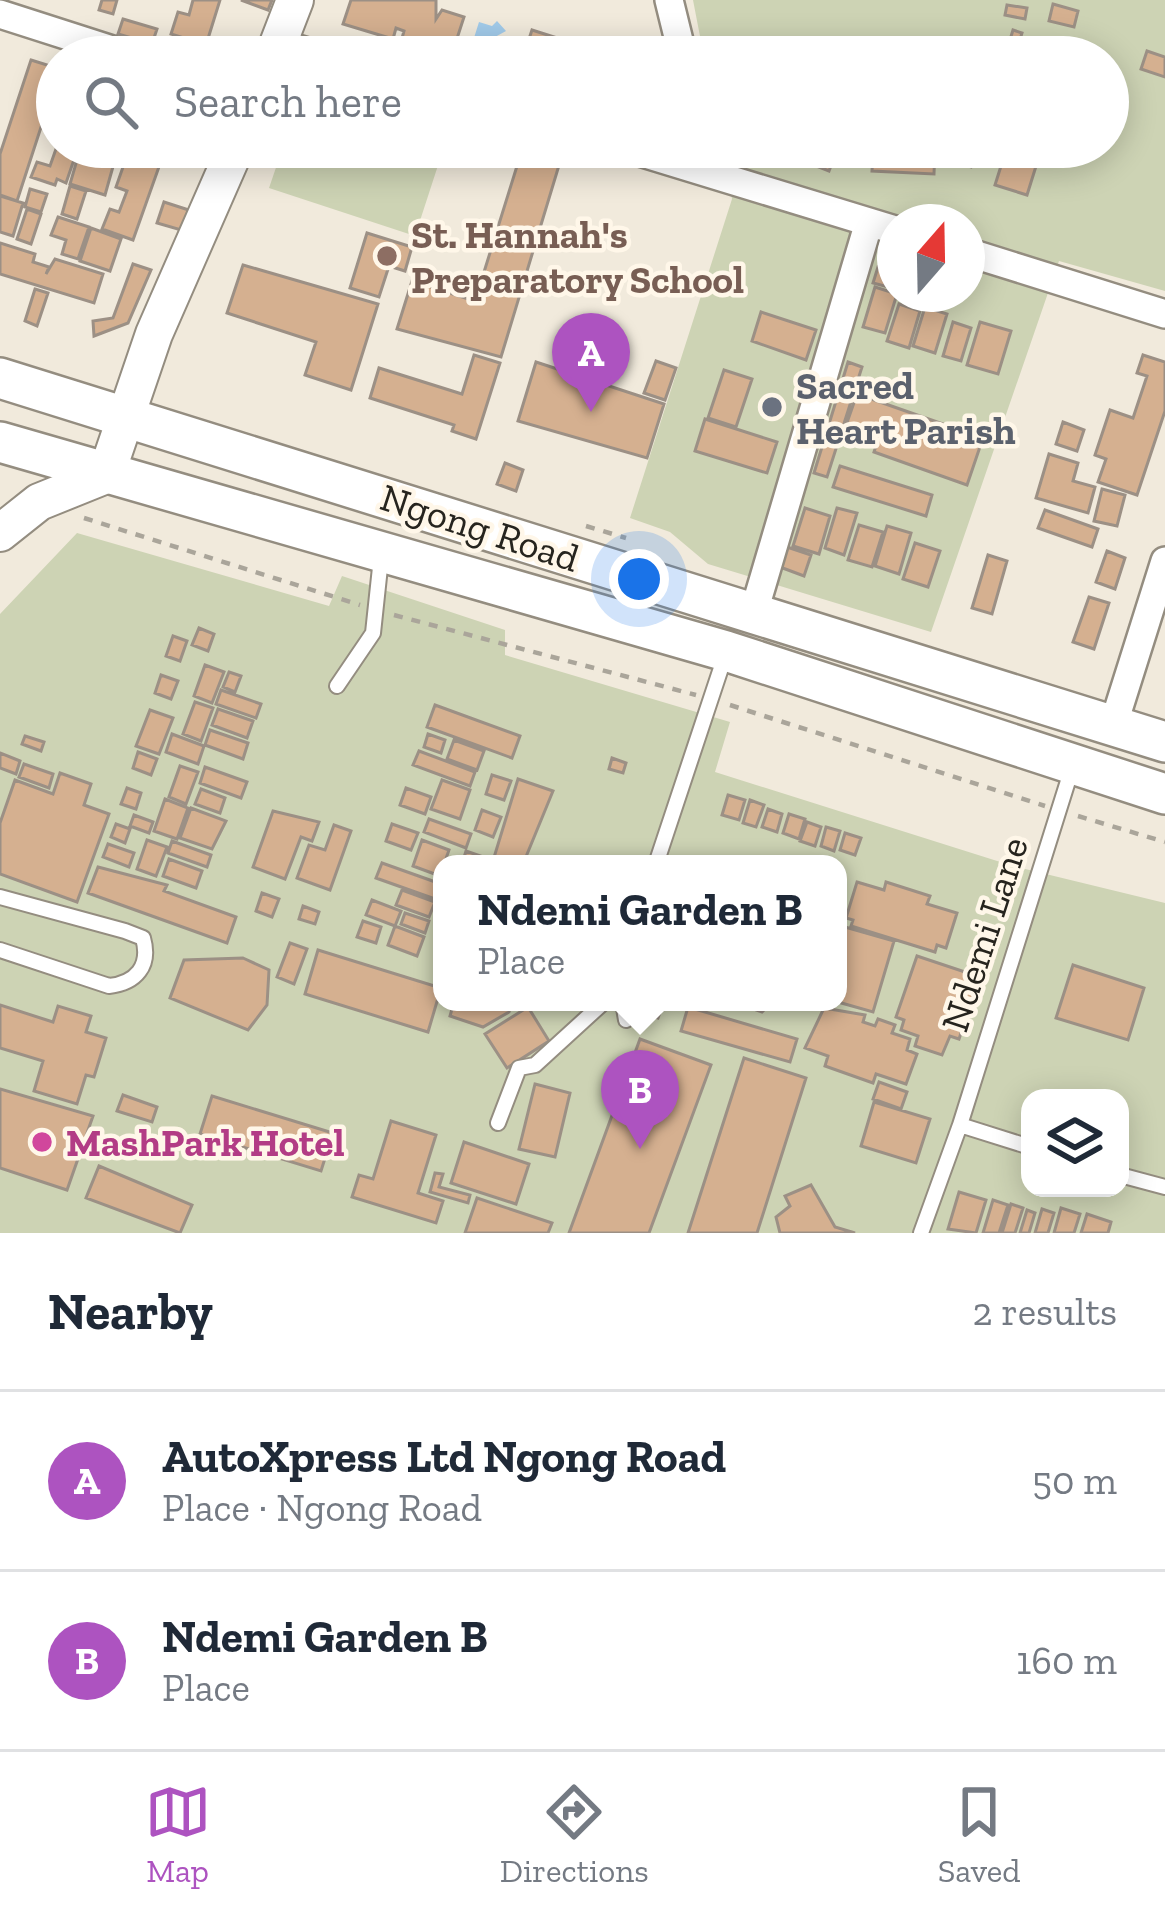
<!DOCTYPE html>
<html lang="en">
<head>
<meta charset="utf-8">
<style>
	:root { --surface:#fff; --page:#f6f6f7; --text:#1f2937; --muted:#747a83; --line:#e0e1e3; --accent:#ad53c0 }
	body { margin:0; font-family:"Zilla Slab",serif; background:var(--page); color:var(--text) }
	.controls { position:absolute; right:36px; bottom:36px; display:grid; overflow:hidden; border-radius:24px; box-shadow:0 6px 30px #0003 }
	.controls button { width:108px; height:108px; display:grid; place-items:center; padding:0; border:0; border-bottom:3px solid var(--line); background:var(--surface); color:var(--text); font:60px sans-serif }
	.compass { position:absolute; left:877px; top:204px; width:108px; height:108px; border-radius:50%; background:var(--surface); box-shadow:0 6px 30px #0003; rotate:20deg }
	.you { position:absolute; left:639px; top:579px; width:42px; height:42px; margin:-30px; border:9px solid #fff; border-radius:50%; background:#1a73e8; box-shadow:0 0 0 18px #1a73e833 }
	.badge { display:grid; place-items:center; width:78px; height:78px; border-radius:50%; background:var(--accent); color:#fff; font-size:39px; font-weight:700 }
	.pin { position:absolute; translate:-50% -99px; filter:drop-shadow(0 3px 6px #0008) }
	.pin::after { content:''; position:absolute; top:63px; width:42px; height:36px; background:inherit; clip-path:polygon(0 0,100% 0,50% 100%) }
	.popup { position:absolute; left:433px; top:855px; width:414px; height:156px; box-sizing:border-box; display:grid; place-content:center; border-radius:24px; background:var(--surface); filter:drop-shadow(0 3px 9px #0005); font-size:39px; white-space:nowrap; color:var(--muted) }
	.popup b { font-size:45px; color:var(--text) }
	.popup::after { content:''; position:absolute; left:50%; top:100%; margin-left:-24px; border:24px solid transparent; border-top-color:var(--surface) }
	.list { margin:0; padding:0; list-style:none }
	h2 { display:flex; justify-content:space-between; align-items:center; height:156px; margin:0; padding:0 48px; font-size:51px }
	h2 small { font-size:39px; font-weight:400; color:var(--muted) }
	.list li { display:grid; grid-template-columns:78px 1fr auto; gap:36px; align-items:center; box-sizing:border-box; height:180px; padding:0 48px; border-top:3px solid var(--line) }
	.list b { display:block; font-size:45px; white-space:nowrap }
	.list p { margin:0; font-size:39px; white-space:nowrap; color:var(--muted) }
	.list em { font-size:39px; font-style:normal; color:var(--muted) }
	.icon { flex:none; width:66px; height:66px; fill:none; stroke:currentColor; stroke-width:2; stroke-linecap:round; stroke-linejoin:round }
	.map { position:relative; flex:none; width:1165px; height:1233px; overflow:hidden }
	.search { position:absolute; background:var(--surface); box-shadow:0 6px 30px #0003; left:36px; right:36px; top:36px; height:132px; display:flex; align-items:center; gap:30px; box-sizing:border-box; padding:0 42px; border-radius:66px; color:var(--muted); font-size:45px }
	.sheet { height:516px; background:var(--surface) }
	nav { display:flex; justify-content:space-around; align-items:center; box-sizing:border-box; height:168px; border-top:3px solid var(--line); background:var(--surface); font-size:33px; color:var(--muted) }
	nav a { display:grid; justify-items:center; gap:6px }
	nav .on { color:var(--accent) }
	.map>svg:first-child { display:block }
</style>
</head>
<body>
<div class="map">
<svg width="1165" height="1233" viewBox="0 0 1165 1233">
	<rect width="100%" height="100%" fill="#f1eadc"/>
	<!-- green -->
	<path fill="#cdd3b4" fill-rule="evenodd" d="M693,0h472v291l-106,-30 -128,371 -223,-68 -38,-32 -40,-14 102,-319 -10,-52h386v-90h-404zM895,222h72v72h-72z
		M283,147h161l-29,89 -146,-48z
		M77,533l252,73 13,-30 163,54v25l225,67 -15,50 298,94 152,37v330h-1165v-619zM442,864h396v138h-396zM1030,1098h90v90h-90z"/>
	<!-- water -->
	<path fill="#a2cbea" d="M497,21l9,10 -11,6 -6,20h-21l11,-35 13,4z"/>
	<!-- building -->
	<path fill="#d5b090" stroke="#9c9085" stroke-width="3" d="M102,0h15l-4,14 -14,-4z
		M193,0h27l-14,45 -35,-11 7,-22 11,3z
		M241,0h31l-4,10z
		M351,0h85v19l6,-9 22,7 -13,40 -50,-15 3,-11 -8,-3 -3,11 -50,-15z
		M1053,4l25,7 -4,16 -25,-6z
		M1007,5l20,3 -2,11 -20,-4z
		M123,19l34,10 -5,15 -34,-10z
		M532,30l41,13 -5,14h-45z
		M1013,30l9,3 -4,13 -9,-3z
		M576,45l25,8 2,-5 18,7 -49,2z
		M1147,51l18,6v20l-24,-8z
		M31,60l26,8v10l-40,123 -17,-6v-41z
		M57,146l21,2 -12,35 -9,-4 -2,6 -24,-8 6,-15 13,4z
		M81,147h45l-5,16z
		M130,147h36l-33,93 -31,-11 8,-20 9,3 8,-21 -11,-4z
		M183,147h31l-5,19 -29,-9z
		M797,147h41l-9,24 -36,-14z
		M858,147h77l-1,27 -62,-3 1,-17h-15z
		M955,147h22l-6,20 -20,-6z
		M1007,147h35l-15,48 -32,-10z
		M522,150l38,12 -59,195 -104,-28 15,-48 63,20z
		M79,153l35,10 -9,32 -35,-11z
		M70,186l16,5 -9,28 -15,-5z
		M30,189l17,5 -6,18 -16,-5z
		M0,196l23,7 -10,33 -13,-4z
		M164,202l31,10 -7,20 -31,-9z
		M27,209l14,5 -10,30 -14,-5z
		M58,217l31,10 -11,32 -16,-5 4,-14 -15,-5z
		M91,228l30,11 -11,32 -30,-10z
		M367,233l45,14 -7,24 -16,-5 -10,31 -29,-9z
		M0,243l35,11 -2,8 16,5 -3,7 9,-15 48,15 -9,29 -94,-29z
		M133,264l18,6 -23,53 -34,13 -1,-15 20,-3z
		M243,265l135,39 -27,86 -46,-15 11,-33 -89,-29z
		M878,267l15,5 -5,15 -15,-4z
		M875,287l22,7 -12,39 -22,-6z
		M35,289l13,4 -11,33 -12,-5z
		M899,304l21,7 -11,37 -22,-7z
		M925,307l22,7 -12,39 -22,-7z
		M761,312l55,18 -10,30 -54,-19z
		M953,322l18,6 -10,33 -18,-5z
		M980,322l31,9 -13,43 -31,-9z
		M568,350l45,15 -5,16 -45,-15z
		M474,355l26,8 -24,76 -24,-8 2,-6 -84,-27 9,-30 83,26z
		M1143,355l22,7v49l-28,84 -39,-13 8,-23 -11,-4 15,-45 23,8 14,-42 -10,-3z
		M656,361l20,7 -11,32 -21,-7z
		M536,362l128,42 -17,54 -129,-37z
		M848,362l14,5 -35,110 -13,-4z
		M724,370l28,9 -16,48 -28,-9z
		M857,394l126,44 -16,47 -93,-33 2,-6 -33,-12z
		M705,419l72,23 -10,31 -72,-22z
		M1063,422l21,8 -7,21 -21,-7z
		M1049,454l29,9 -5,18 22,6 -7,26 -52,-15z
		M505,463l18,7 -7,21 -19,-7z
		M840,466l92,29 -6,21 -93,-29z
		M1102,489l23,6 -8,31 -23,-5z
		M805,508l25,8 -11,38 -26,-8z
		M837,508l20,5 -13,42 -19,-7z
		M1045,510l53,19 -6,18 -54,-19z
		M859,525l24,7 -11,35 -24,-7z
		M887,526l24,7 -12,41 -24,-8z
		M915,543l25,8 -12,36 -25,-8z
		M787,547l24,8 -7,21 -24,-9z
		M1107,551l18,7 -10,31 -19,-7z
		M988,555l19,6 -15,53 -20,-6z
		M1089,597l20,6 -15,46 -21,-7z
		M199,628l15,6 -6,17 -16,-6z
		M173,636l14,5 -7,20 -14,-5z
		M205,665l19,7 -12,31 -18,-7z
		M229,672l12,4 -6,16 -12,-5z
		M161,675l17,6 -7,18 -16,-6z
		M221,690l40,14 -5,14 -40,-14z
		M195,702l18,6 -12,33 -18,-7z
		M435,705l85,31 -8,22 -85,-31z
		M218,709l35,12 -6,17 -35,-13z
		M150,710l23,8 -14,36 -23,-8z
		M210,730l38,13 -5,16 -38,-14z
		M172,734l32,12 -6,18 -32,-12z
		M428,734l17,6 -4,13 -17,-6z
		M25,736l19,6 -3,9 -19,-7z
		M454,740l30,11 -7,19 -30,-11z
		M419,751l56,21 -5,14 -57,-21z
		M138,752l19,7 -6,16 -18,-7z
		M0,753l20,8 -4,13 -16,-6z
		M612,758l14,5 -3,10 -14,-4z
		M24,764l29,10 -4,14 -30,-11z
		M180,766l18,6 -12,32 -17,-7z
		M205,767l42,15 -6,16 -41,-15z
		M60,773l31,11 -7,21 25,9 -32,88 -77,-28v-51l15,-43 38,14z
		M492,775l19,6 -7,19 -18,-6z
		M518,779l35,12 -30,73h-31z
		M442,780l28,10 -10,29 -29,-10z
		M127,788l14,5 -5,16 -15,-5z
		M406,788l25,9 -6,17 -25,-9z
		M201,789l24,9 -5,15 -25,-9z
		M728,795l17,5 -6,20 -17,-5z
		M165,799l23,9 -11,31 -23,-8z
		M750,800l14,5 -8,22 -13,-4z
		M191,808l35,13 -14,28 -32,-11z
		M768,809l14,5 -5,18 -15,-5z
		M482,810l19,7 -8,20 -18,-7z
		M273,811l46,11 -7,19 -11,-4 -16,42 -32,-12z
		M789,814l16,5 -6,20 -16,-6z
		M134,815l19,7 -4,11 -19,-7z
		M429,819l42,15 -5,14 -42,-16z
		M807,822l14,5 -6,19 -15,-5z
		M116,824l14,5 -5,14 -14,-6z
		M392,824l26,9 -7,17 -25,-9z
		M334,825l17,6 -21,59 -33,-12 12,-33 16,5z
		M826,827l14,4 -6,20 -13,-5z
		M845,833l16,5 -6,17 -15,-5z
		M147,840l20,7 -11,29 -19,-7z
		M422,840l27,10 -9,26 -27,-10z
		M172,841l39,14 -4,12 -39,-14z
		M108,844l26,9 -5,14 -26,-10z
		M466,851l20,7 -2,6h-22z
		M169,859l33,12 -6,17 -33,-12z
		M382,863l59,21 -6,15 -59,-21z
		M98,867l69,18 -3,6 72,26 -9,26 -139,-50z
		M857,882l27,8 2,-8 44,14 -3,8 30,9 -11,35 -9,-3 -2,7 -84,-26 2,-6 -7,-2z
		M402,890l33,12 -6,15 -33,-12z
		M262,893l17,6 -7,18 -16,-6z
		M372,900l29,11 -6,15 -29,-11z
		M303,906l16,6 -4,12 -16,-5z
		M405,913l24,8 -4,12 -24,-9z
		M363,921l18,6 -5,16 -19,-6z
		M838,925l56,16 -21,71 -35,-10z
		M395,926l29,11 -7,19 -29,-11z
		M290,943l17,6 -13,35 -17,-7z
		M318,950l123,38 -13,44 -123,-38z
		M917,956l63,21 -21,62 -9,-3 -8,19 -27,-9 3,-10 -17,-6 3,-10 -8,-3z
		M243,958l26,12 -2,35 -19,25 -78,-32 14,-38z
		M1073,965l71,23 -16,52 -72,-22z
		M454,1002h55l3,1 -3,9 -26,15 -33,-11z
		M635,1002h29l-6,16 -25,-9z
		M772,1002l-10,10 -23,-8 1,-2z
		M0,1005l53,17 5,-16 33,10 -5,16 20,6 -12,39 -8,-2 -9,29 -43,-13 9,-30 -43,-13z
		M528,1007l21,34 -42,27 -22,-34z
		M688,1007l109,32 -7,23 -109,-31z
		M824,1008l41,7 -2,7 12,4 3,-7 17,6 -3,8 18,6 -3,11 10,4 -11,30 -30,-10 -3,9 -48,-17 3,-10 -23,-8z
		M640,1039l71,26 -62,168h-80z
		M744,1058l62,20 -49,155h-69z
		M879,1082l28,10 -6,17 -28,-10z
		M535,1084l35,9 -15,64 -36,-8z
		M0,1089l93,27 -26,74 -67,-22z
		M123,1095l34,12 -5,15 -35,-11z
		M212,1096l121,37 -12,38 -121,-37z
		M874,1102l56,17 -14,44 -55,-17z
		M391,1121l45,14 -18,58 25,8 -7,22 -84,-26 7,-22 14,4z
		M464,1142l65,22 -13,40 -65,-21z
		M99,1166l93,39 -12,28 -94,-35z
		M435,1173l8,1 -4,13 31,8 -2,8 -38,-11z
		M811,1185l24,42 20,6h-75l-4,-16 14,-11 -5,-10z
		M959,1192l27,8 -10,33 -28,-4z
		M477,1198l75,25 -4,10h-83z
		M993,1200l15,5 -9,28h-16z
		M1011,1204l12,4 -8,25h-13z
		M1061,1208l19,6 -6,19h-20z
		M1042,1209l12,4 -6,20h-13z
		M1027,1210l8,3 -6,20h-9z
		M1087,1214l24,8 -3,11h-27z"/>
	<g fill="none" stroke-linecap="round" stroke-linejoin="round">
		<!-- service casing -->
		<g stroke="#948d80" stroke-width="18">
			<path id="service" d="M337,686l36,-53 8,-75
				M656,864l69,-208
				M0,897l125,34 18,7c8,28 -7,45 -34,48l-109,-36
				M623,1002l3,18
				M498,1123l21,-55 16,-3 69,-63
				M1030,1147l-70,-22 113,-360
				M1120,1175l45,12
				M921,1233l39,-108"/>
		</g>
		<!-- minor casing -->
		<g stroke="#948d80" stroke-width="32">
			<path id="minor" d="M669,0l14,57
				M0,14l134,43
				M278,43l46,14
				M623,147l272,83
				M967,252l198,62
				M753,615l116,-393
				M1113,726l52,-165"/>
		</g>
		<!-- tertiary casing -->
		<g stroke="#948d80" stroke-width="40">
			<path id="tertiary" d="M273,57l22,-57
				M0,533l39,-31 67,-27 48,-141 82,-187"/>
		</g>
		<!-- secondary casing -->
		<g stroke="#948d80" stroke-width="44">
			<path id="secondary" d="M0,378l1165,364
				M0,442l726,209 439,143"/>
		</g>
		<!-- path -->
		<path stroke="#aaa59a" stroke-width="4.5" stroke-dasharray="9 9" stroke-linecap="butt" d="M84,518l276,87
			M586,526l40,12
			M394,615l302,80
			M730,705l315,101
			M1078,816l87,26"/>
		<!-- service -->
		<use href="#service" stroke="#fff" stroke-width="14"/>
		<!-- minor -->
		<use href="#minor" stroke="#fff" stroke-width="27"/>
		<!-- tertiary -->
		<use href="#tertiary" stroke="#fff" stroke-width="36"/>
		<!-- secondary -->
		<use href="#secondary" stroke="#fff" stroke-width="39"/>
	</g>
	<!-- markers -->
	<circle fill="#8d6e63" stroke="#fff7e9" stroke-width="4.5" cx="387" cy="256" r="12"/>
	<circle fill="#6b7280" stroke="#fff7e9" stroke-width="4.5" cx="772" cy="407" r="12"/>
	<circle fill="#d1479c" stroke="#fff7e9" stroke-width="4.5" cx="42" cy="1142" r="12"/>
	<g text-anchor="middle" stroke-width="9" stroke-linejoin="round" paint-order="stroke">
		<!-- education labels -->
		<g font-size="39" font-weight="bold" fill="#785e54" stroke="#fff7e9" text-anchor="start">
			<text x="411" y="248">St. Hannah's<tspan x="411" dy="45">Preparatory School</tspan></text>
		</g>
		<!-- worship labels -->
		<g font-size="39" font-weight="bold" fill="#5b616d" stroke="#fff7e9" text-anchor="start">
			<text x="796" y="399">Sacred<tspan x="796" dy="45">Heart Parish</tspan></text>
		</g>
		<!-- street labels -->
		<g font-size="39" fill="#26241e" stroke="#fff7e9">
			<text transform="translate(480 527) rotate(18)" y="14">Ngong Road</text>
			<text transform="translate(984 934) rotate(-72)" y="14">Ndemi Lane</text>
		</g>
		<!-- hotel labels -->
		<g font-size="39" font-weight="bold" fill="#b23c85" stroke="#fff7e9" text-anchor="start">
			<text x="66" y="1156">MashPark Hotel</text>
		</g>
	</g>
</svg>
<div class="controls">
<button><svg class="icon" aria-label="layers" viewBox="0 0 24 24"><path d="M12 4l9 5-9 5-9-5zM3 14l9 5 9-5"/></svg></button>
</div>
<svg class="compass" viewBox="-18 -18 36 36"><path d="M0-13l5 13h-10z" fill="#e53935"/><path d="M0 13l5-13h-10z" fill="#747a83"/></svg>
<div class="you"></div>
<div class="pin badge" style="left:591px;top:412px">A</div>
<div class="pin badge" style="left:640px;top:1149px">B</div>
<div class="popup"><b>Ndemi Garden B</b>Place</div>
<div class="search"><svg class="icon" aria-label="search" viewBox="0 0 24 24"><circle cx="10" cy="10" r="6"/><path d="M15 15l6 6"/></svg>Search here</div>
</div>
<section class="sheet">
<h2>Nearby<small>2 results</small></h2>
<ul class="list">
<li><span class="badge">A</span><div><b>AutoXpress Ltd Ngong Road</b><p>Place · Ngong Road</p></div><em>50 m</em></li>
<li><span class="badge">B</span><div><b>Ndemi Garden B</b><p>Place</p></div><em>160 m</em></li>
</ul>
</section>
<nav>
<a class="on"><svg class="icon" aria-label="map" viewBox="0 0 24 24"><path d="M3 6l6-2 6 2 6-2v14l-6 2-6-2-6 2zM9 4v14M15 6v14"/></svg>Map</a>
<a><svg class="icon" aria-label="directions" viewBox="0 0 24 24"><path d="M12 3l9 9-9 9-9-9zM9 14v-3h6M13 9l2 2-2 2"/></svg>Directions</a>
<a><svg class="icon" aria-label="saved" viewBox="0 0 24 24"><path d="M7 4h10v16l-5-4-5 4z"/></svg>Saved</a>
</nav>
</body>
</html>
